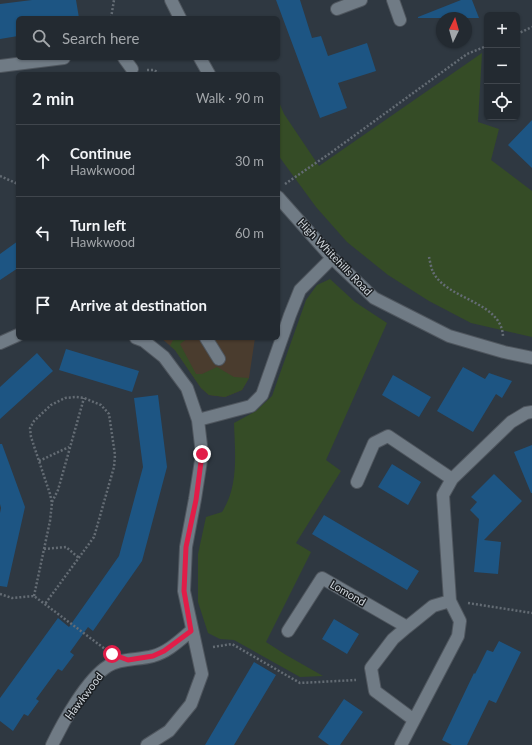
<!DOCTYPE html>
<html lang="en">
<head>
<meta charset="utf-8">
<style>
	:root { --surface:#232a31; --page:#2f363d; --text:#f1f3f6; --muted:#a3a7ab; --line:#40464d }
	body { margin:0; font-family:Lato,sans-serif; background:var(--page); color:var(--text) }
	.controls { position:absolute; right:12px; top:12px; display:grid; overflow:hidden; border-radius:6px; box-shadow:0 1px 3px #0004 }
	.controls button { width:36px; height:36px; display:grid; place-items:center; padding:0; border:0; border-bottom:1px solid var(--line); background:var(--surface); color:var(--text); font:20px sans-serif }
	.compass { position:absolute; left:436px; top:12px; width:36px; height:36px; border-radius:50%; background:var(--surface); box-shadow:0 1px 3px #0004; rotate:5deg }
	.stop { position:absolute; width:12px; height:12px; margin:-9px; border:3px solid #e11d48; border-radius:50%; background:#fff }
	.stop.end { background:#e11d48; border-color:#fff; box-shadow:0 1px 4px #0008 }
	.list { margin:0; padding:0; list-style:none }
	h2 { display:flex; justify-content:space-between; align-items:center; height:52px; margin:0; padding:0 16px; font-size:17px }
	h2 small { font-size:13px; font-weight:400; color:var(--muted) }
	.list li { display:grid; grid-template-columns:26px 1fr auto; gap:12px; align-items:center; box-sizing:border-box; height:72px; padding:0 16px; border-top:1px solid var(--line) }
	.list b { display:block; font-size:15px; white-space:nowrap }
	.list p { margin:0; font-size:13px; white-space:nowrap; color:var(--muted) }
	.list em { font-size:13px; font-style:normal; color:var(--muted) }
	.icon { flex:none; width:22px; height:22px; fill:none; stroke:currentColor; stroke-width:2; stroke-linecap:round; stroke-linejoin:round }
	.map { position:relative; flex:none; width:532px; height:745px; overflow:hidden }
	.search { position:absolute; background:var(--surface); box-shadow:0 1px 3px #0004; left:16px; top:16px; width:264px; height:44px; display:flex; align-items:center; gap:10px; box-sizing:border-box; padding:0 14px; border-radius:6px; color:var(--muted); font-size:15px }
	.panel { position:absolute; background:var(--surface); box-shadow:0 1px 3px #0004; left:16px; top:72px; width:264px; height:268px; border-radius:6px }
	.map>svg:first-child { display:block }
</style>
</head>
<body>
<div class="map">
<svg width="532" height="745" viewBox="0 0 532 745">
	<rect width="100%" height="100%" fill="#2f3841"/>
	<!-- commercial -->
	<path fill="#4a3c2e" d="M161,338h94l-6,40 -7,12 -17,7 -16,-2 -8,-7 -26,-38z"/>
	<!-- green -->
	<path fill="#354c26" d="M482,53l-4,69 21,7 -8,31 41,31v146l-61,-14 -42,-22 -41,-26 -41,-33 -31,-35 -38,-52v-55l6,14 35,52z
		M330,279l25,23 32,21 -61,137 15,11 -45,72 15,9 -45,90 20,13 37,21 -23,1 -66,-37 -14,-1 -12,-6 -10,-31v-48l8,-37 16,-5c17,-26 13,-59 12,-89l22,-12 16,-15 34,-96 11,-15z
		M174,338h14l-8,6 16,30h6l15,-7 17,10 15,1 -7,12 -17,7 -16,-2 -8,-7 -26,-38 -5,-4z"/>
	<!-- building -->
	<path fill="#1d5583" d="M32,0h44l3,18h-61v18l-18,3v-35z
		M276,0h24l12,38 9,-2 7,20 39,-13 9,28 -38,12 9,25 -27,10z
		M461,0h11l7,18h-61v-1z
		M532,120v48l-24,-23z
		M18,241v27l-18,12v-26z
		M66,349l73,22 -7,21 -73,-22z
		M37,353l16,18 -53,48v-32z
		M463,367l22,12 4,-6 23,8 -10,17 -6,-4 -23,38 -36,-21z
		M393,375l38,22 -12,20 -37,-22z
		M158,395l9,72 -25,94 -49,70 -5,-4 -18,25 4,3 -12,16 -4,-2 -22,30 3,2 -11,15 -4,-2 -11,17 -13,-10v-23l58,-80 11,9 50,-71 24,-89 -9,-69z
		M0,444h2l23,63 -18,80 -7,-1v-73l1,-5 -1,-4z
		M532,445v48h-1l-17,-41z
		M392,464l29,18 -13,23 -30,-18z
		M494,474l28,27 -38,39 17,2 -3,32 -24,-2 5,-53 -9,-9 7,-8 -6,-5z
		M324,515l95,56 -12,19 -95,-56z
		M334,619l25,15 -12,20 -25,-15z
		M499,641l22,11 -25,51 -7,-3 -22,45h-15l-10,-5 32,-67 1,1 12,-24 6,2z
		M254,662l22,13 -42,70h-29z
		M344,699l19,13 -23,33h-11l-11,-8z"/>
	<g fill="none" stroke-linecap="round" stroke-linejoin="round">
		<!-- minor casing -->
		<g stroke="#4f565e" stroke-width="14">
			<path id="minor" d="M171,0l9,18
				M393,0l7,20
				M337,9l24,-9
				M124,58l8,11
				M200,58l9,16
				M0,66l64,-8
				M278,197l54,61 42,40 75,38 55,16 28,6
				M136,338l8,3 20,16 23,31 11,32 4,34 -7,45 -9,48 -2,44 18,83 -11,30 -22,27 -22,14
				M206,338l13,21
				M0,343l18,-8
				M198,420l53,-14 11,-11 28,-80 10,-25 32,-32
				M357,482l17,-39 14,-7 64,43
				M288,631l34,-53 85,49
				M414,720l-39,-29 -4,-23 22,-29 14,-12 26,-21 17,-5
				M52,745c11,-23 35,-66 56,-79 12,-8 32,-6 45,-10 15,-4 27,-16 38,-25
				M401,745l57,-109 2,-15 -10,-20 -7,-106 9,-16 59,-57 15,-9 6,-1"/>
		</g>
		<!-- path -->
		<path stroke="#646c74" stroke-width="2.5" stroke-dasharray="2 2" stroke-linecap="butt" d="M111,18l3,-18
			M517,34l15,-7
			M147,70h7l6,4
			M0,176l18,8
			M285,184l44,-30 138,-100 20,-8
			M429,257c1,4 2,11 4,15 14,28 68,29 70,64
			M39,461l30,-14
			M52,502l6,-12 26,-92
			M44,549l22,-2 13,11
			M0,594l12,4 22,-2 71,53
			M34,596l16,-75 2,-18 -2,-9 -19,-57 -1,-9 4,-7 17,-16 14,-7 11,-1 8,1 17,7 8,9 6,41 -1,12 -20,70 -49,67
			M468,603l64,10
			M213,647l19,-3 68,39 56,-3"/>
		<!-- minor -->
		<use href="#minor" stroke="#707b85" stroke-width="12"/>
	</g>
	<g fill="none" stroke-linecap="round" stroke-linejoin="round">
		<!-- route -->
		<path stroke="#e11d48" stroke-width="5" d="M112,654l16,6 25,-4 11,-5 27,-20 -7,-40 2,-44 10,-47 6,-46"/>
	</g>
	<g text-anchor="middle" stroke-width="3" stroke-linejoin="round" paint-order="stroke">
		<!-- street labels -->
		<g font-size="11" fill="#d1d7dd" stroke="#1b1f23">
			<text transform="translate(335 257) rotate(46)" y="4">High Whitehills Road</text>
			<text transform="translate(348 593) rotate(30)" y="4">Lomond</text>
			<text transform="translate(84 696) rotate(-53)" y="4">Hawkwood</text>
		</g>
	</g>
</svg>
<div class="controls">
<button>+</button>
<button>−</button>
<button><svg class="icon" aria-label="locate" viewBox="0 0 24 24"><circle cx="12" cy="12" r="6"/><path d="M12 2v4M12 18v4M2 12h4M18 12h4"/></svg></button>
</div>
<svg class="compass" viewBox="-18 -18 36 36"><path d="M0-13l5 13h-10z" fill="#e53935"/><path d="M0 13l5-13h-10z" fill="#a3a7ab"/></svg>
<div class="stop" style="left:112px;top:654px"></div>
<div class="stop end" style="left:202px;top:454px"></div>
<div class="search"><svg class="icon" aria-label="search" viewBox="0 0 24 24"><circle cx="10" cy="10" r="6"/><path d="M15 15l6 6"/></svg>Search here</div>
<section class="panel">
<h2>2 min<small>Walk · 90 m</small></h2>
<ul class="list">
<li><svg class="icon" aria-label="ahead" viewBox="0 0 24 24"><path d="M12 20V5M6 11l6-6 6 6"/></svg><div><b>Continue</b><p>Hawkwood</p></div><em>30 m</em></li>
<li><svg class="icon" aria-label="left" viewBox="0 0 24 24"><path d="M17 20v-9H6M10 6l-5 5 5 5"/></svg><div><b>Turn left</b><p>Hawkwood</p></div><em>60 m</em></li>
<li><svg class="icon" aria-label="arrive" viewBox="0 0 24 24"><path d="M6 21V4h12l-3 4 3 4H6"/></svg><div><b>Arrive at destination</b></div></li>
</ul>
</section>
</div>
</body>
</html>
